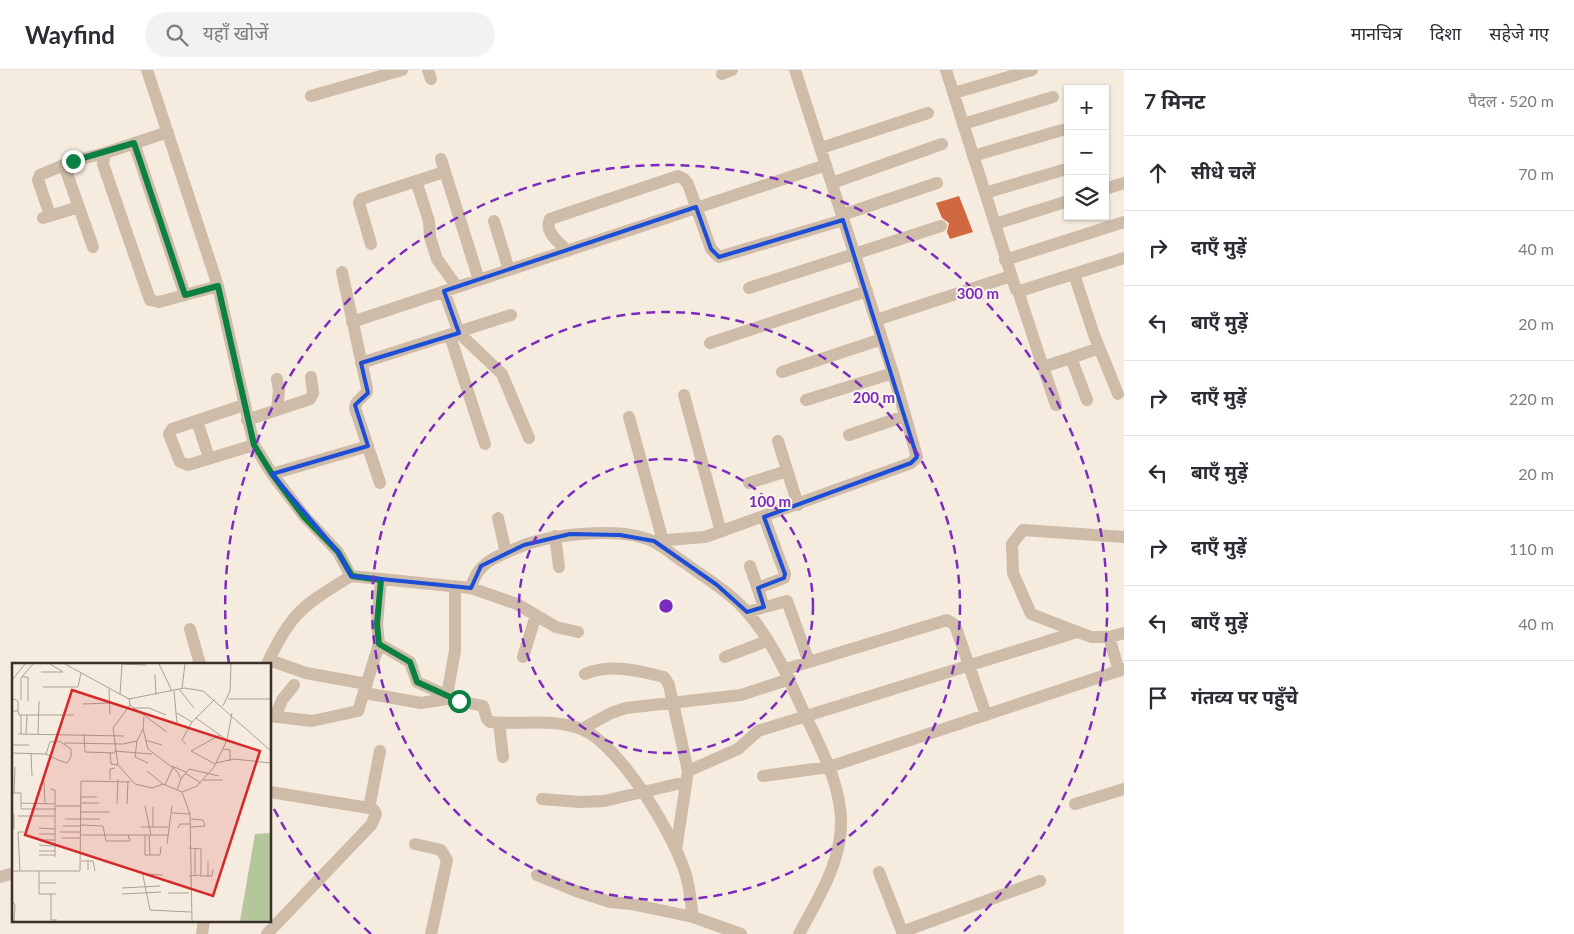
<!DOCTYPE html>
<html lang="hi">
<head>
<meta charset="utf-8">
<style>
	:root { --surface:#fff; --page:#f2f2f3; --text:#2b2b33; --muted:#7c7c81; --line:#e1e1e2 }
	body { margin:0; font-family:Lato,"Noto Sans Devanagari",sans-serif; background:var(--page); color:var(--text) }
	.controls { position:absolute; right:15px; top:15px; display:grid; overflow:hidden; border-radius:0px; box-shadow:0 1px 4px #0004 }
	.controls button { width:45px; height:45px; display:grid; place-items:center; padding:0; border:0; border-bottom:1px solid var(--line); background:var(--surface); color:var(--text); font:25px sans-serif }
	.stop { position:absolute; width:15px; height:15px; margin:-11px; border:4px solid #0b8043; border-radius:50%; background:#fff }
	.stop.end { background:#0b8043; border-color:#fff; box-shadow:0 1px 5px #0008 }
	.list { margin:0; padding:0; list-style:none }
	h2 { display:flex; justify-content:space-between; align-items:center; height:65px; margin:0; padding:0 20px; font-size:21px }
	h2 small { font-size:16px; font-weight:400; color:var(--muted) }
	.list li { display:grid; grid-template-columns:32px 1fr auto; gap:15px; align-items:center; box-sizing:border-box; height:75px; padding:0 20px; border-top:1px solid var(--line) }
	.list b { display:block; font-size:19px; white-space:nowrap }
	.list em { font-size:16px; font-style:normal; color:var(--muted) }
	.icon { flex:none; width:28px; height:28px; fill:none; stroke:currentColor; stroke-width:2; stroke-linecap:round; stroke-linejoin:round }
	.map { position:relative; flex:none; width:1124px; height:864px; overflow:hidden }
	header { display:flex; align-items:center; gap:30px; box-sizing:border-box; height:70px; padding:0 25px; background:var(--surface); border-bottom:1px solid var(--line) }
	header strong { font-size:24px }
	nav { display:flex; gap:28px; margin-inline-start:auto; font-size:18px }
	.search { width:350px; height:45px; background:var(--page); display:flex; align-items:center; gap:12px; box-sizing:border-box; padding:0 18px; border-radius:28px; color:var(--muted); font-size:19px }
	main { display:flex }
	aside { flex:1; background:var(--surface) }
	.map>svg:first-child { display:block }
</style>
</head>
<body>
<header>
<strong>Wayfind</strong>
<div class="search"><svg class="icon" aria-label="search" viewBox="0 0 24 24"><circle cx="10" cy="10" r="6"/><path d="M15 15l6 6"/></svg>यहाँ खोजें</div>
<nav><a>मानचित्र</a><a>दिशा</a><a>सहेजे गए</a></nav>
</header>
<main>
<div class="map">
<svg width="1124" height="864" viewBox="0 0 1124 864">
	<rect width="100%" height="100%" fill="#f5ebde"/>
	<!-- building -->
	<path fill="#d06841" d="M959,126l14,36 -23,7 -3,-7 2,-9 -7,-5 -6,-15z"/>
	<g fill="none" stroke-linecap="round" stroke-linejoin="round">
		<!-- minor -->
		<path stroke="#cebba8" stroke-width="12" d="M147,0l71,216 36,159 18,29 33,43 33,35 13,24 120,12 46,16 39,23 22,5
			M428,0l3,9
			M946,0l70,220 4,1 104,-33
			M722,4l10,-4
			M954,23l78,-23
			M311,26l91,-26
			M963,54l90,-27
			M168,62l-63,21 -2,11 47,136 9,2 59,-16
			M134,73l51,152
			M821,78l107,-35
			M973,86l89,-26
			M441,89l38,121
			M64,95l29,82
			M416,111l13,40 1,16 7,22 20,28
			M832,113l110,-39
			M1105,119l19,-6
			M985,123l78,-23
			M50,145l-12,-35 2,-5 33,-14 32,-8
			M842,145l95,-32
			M43,148l36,-11
			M494,151l15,49
			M995,154l73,-23
			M371,174l-12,-41 2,-4 83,-27
			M567,181c-9,-10 -23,-19 -17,-32l128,-43 6,3 4,5 23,65 8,8 124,-37
			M1005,190l119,-38
			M342,202l25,116v4l-10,10 -2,6 25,75
			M1074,204l20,61 24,59
			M749,218l192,-62
			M444,221l15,42 43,41 27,64
			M1018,221l25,76 28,-9
			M876,250l135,-44
			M352,252l474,-157
			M450,266l35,108
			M710,273l157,-52
			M361,293l150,-48
			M1043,297l13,38
			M782,302l100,-33
			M277,309l2,11 -2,20
			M684,325l37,137
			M806,330l87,-27
			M1087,330l-16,-42 28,-10
			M244,335l-72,24 -3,5 11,28 8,3 66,-20
			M629,347l34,124
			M247,350l63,-21 3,-6 -2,-16
			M197,351l12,37
			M849,365l56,-19
			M778,371l20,64
			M272,404l96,-28
			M749,413l38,-12
			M498,448l8,35
			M555,466l4,31
			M1124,467l-101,-7 -11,14 1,29 18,41 60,23h18l15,-4
			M654,471l51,-4 206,-74 6,-6 -24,-84 -98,-303
			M750,496l14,41
			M381,510l-4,44 2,20 31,18 7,20 42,19 24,5 4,13 3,3c30,3 62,-4 91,7 39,15 96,110 106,150 3,12 4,25 6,38
			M471,518c6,-25 24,-31 46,-40 31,-14 106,-22 137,-6 10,5 19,13 28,19 22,16 48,31 66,52 28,33 42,70 60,108 17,35 38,76 32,116 -4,34 -25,67 -41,97
			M758,518l26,-10 1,-4 -21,-57
			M747,542l40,-11 22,61
			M190,559l10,35
			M1109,567l10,34
			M523,587l13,-42
			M725,587l42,-16
			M269,590l37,13 61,11
			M267,594c24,-52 37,-59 84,-88
			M786,599l161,-49 8,5 31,90
			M585,604c27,-11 53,-3 79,3l5,8 19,86 -12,79
			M365,623l56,10 32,-5
			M447,625l8,-44v-65
			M270,646l42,5 46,-10 21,-67
			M275,647l7,-17 12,-15
			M499,653l4,34
			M582,659l29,-16 15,-5 115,-13 49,-16
			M688,701l50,-22 20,-18 319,-99
			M763,706l66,-9 295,-98
			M542,729l38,3 24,-1 82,-19
			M1075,734l49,-15
			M369,738l11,-57
			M415,774l26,6 6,10 -16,74
			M879,802l24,62
			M537,805l39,16 34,11 21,2 62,13 48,17
			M0,807l14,-4
			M902,862l138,-51
			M202,864l2,-14
			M267,864l104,-109 5,-11 -2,-4 -5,-2 -99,-16"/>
	</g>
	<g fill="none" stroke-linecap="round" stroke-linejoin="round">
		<!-- route -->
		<path stroke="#0b8043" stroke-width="6" d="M73,91l61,-18 51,152 33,-9 36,159 18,29 32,43 34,35 14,24 29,4 -4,44 2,20 31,18 7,20 42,19"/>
	</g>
	<!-- marked area -->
	<path fill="none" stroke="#1d4ed8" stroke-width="4" stroke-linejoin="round" d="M696,137l15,42 8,8 124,-37 74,237 -6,6 -147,54 21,57 -1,4 -26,10 6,19 -17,5 -30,-27 -63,-44 -34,-6 -50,-1 -46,11 -43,21 -10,22 -120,-12 -13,-24 -66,-78 96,-28 -13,-41 13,-12 -7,-30 98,-30 -15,-42z"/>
	<!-- distance rings -->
	<g fill="none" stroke="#7b2cbf" stroke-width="2.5" stroke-dasharray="9 6">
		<circle cx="666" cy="536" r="147"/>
		<circle cx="666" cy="536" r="294"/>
		<path d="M371 864A441 441 0 0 1 271 733M229 594A441 441 0 1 1 961 864"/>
	</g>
	<!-- overview -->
	<g transform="translate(12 593)">
		<rect width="259" height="259" fill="#f5ebde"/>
		<path d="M259,170v88h-31l15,-87z" fill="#b6c69c"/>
		<path fill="none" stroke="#aba096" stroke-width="1" d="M38,1l13,8M53,1l64,35 55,-11 19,3 68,60M110,1l24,1M147,1l13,27M29,9h22M143,12l1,20M10,14h6v24M0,17l13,-16M31,24h35l3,-14M170,25l3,-24M97,26l1,25M167,26l15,19M162,28l3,33M108,32l2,-31M0,35l6,3v10h-6M117,35l1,7 -17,23 5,37 17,19 17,4 11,-4M216,36h43M9,37v-22l12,-14M71,41l26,-1M118,42l37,27M211,43l7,-15 1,-27M121,45h16l17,7M6,48l1,4h55M165,50l15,9M132,54l-1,12 5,20 29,22 4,8 -4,11M184,55l31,22M131,66l-6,12 -2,16 13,6M6,71l106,2M9,71v-19M14,71l1,-19M72,71l1,18 30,1M26,72l1,-34M133,77l17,5M52,80l59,1 14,-3M174,81l-4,-4 10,-18 23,-23M0,82h17M211,86l7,1v11M102,88l38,3M0,90l32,1h2l12,6 9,3 4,-6v-8l-12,-8 -9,1 -4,12M19,90l1,23M98,90l1,11 7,1M204,100l18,-4 37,4M203,101l-24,-13 29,-16M160,103l14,6M135,108l16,13 19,8 8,22 2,107M173,110l16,10M169,116l8,-10 30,7M98,117v-11l5,-1M191,117h20M32,118l1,22M153,122l8,-18M38,126l5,1v14M170,129l15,-6 17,-19 13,-27 5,-27M0,130h9v10l34,1v53M2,130l1,-26M69,134h16M9,140v6h35M69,140h18M105,141l1,-25M115,141l1,-23M44,143h25M133,143l6,29M69,149h29M160,150l18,1M2,151v15M6,153h37M53,156h35M69,162l22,1 3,15h24l-2,-6M51,163h18M129,164h28M141,164v-20M179,164l14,-1 -2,-6 -12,-1M27,165l16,1M166,165l2,-4h11M48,169h20M27,171h16M68,172h88M137,172l1,20M49,175h19M27,177h16M155,181l5,-38M27,182l16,1M177,185l12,1v26l-12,1M183,185v28M27,188h16M27,192h16M133,192h15l1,-8M133,192v-20M69,198h7v9M76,198h5l2,10M196,198v16M0,208h68l1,-90 49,1M8,208l-2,-39h6M27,208v12h17M130,208l8,39 41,2M130,211l21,1M188,213h12l1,-7M27,220v11h17M110,225l38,-2M156,230h21M39,231v26h6M110,231l39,-2M0,238l3,4 -1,16"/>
		<path fill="#d62828" fill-opacity="0.15" stroke="#d62828" stroke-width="2.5" d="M60,27l188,61 -47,145 -188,-61z"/>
		<rect width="259" height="259" fill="none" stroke="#3b2f29" stroke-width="2.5"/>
	</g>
	<circle cx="666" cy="536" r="8" fill="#7b2cbf" stroke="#fcf5eb" stroke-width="2.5"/>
	<g font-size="15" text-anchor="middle" font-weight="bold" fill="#7b2cbf" stroke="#fcf5eb" stroke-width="4" stroke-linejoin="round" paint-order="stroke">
		<text x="978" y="229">300 m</text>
		<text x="874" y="333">200 m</text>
		<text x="770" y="437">100 m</text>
	</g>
</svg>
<div class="controls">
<button>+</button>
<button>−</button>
<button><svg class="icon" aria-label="layers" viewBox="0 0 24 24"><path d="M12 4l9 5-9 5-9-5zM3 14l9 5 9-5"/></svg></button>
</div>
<div class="stop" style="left:459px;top:631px"></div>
<div class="stop end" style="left:73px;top:91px"></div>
</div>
<aside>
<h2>7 मिनट<small>पैदल · 520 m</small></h2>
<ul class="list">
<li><svg class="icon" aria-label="ahead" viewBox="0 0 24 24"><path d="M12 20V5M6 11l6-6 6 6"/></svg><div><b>सीधे चलें</b></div><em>70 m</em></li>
<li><svg class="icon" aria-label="right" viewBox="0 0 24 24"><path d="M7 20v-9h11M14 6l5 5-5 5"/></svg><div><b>दाएँ मुड़ें</b></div><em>40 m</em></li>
<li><svg class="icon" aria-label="left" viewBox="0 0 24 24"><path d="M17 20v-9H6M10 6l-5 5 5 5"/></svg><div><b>बाएँ मुड़ें</b></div><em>20 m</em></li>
<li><svg class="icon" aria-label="right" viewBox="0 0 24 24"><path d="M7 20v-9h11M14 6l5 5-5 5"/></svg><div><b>दाएँ मुड़ें</b></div><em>220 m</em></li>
<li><svg class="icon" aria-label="left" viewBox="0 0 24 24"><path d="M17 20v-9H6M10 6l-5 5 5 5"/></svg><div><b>बाएँ मुड़ें</b></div><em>20 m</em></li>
<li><svg class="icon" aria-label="right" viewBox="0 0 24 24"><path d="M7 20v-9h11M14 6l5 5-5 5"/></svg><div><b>दाएँ मुड़ें</b></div><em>110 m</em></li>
<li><svg class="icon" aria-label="left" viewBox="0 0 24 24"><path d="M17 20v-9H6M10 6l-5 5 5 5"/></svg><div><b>बाएँ मुड़ें</b></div><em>40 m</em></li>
<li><svg class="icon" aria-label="arrive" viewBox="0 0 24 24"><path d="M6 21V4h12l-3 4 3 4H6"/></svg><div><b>गंतव्य पर पहुँचे</b></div></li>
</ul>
</aside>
</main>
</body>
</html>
